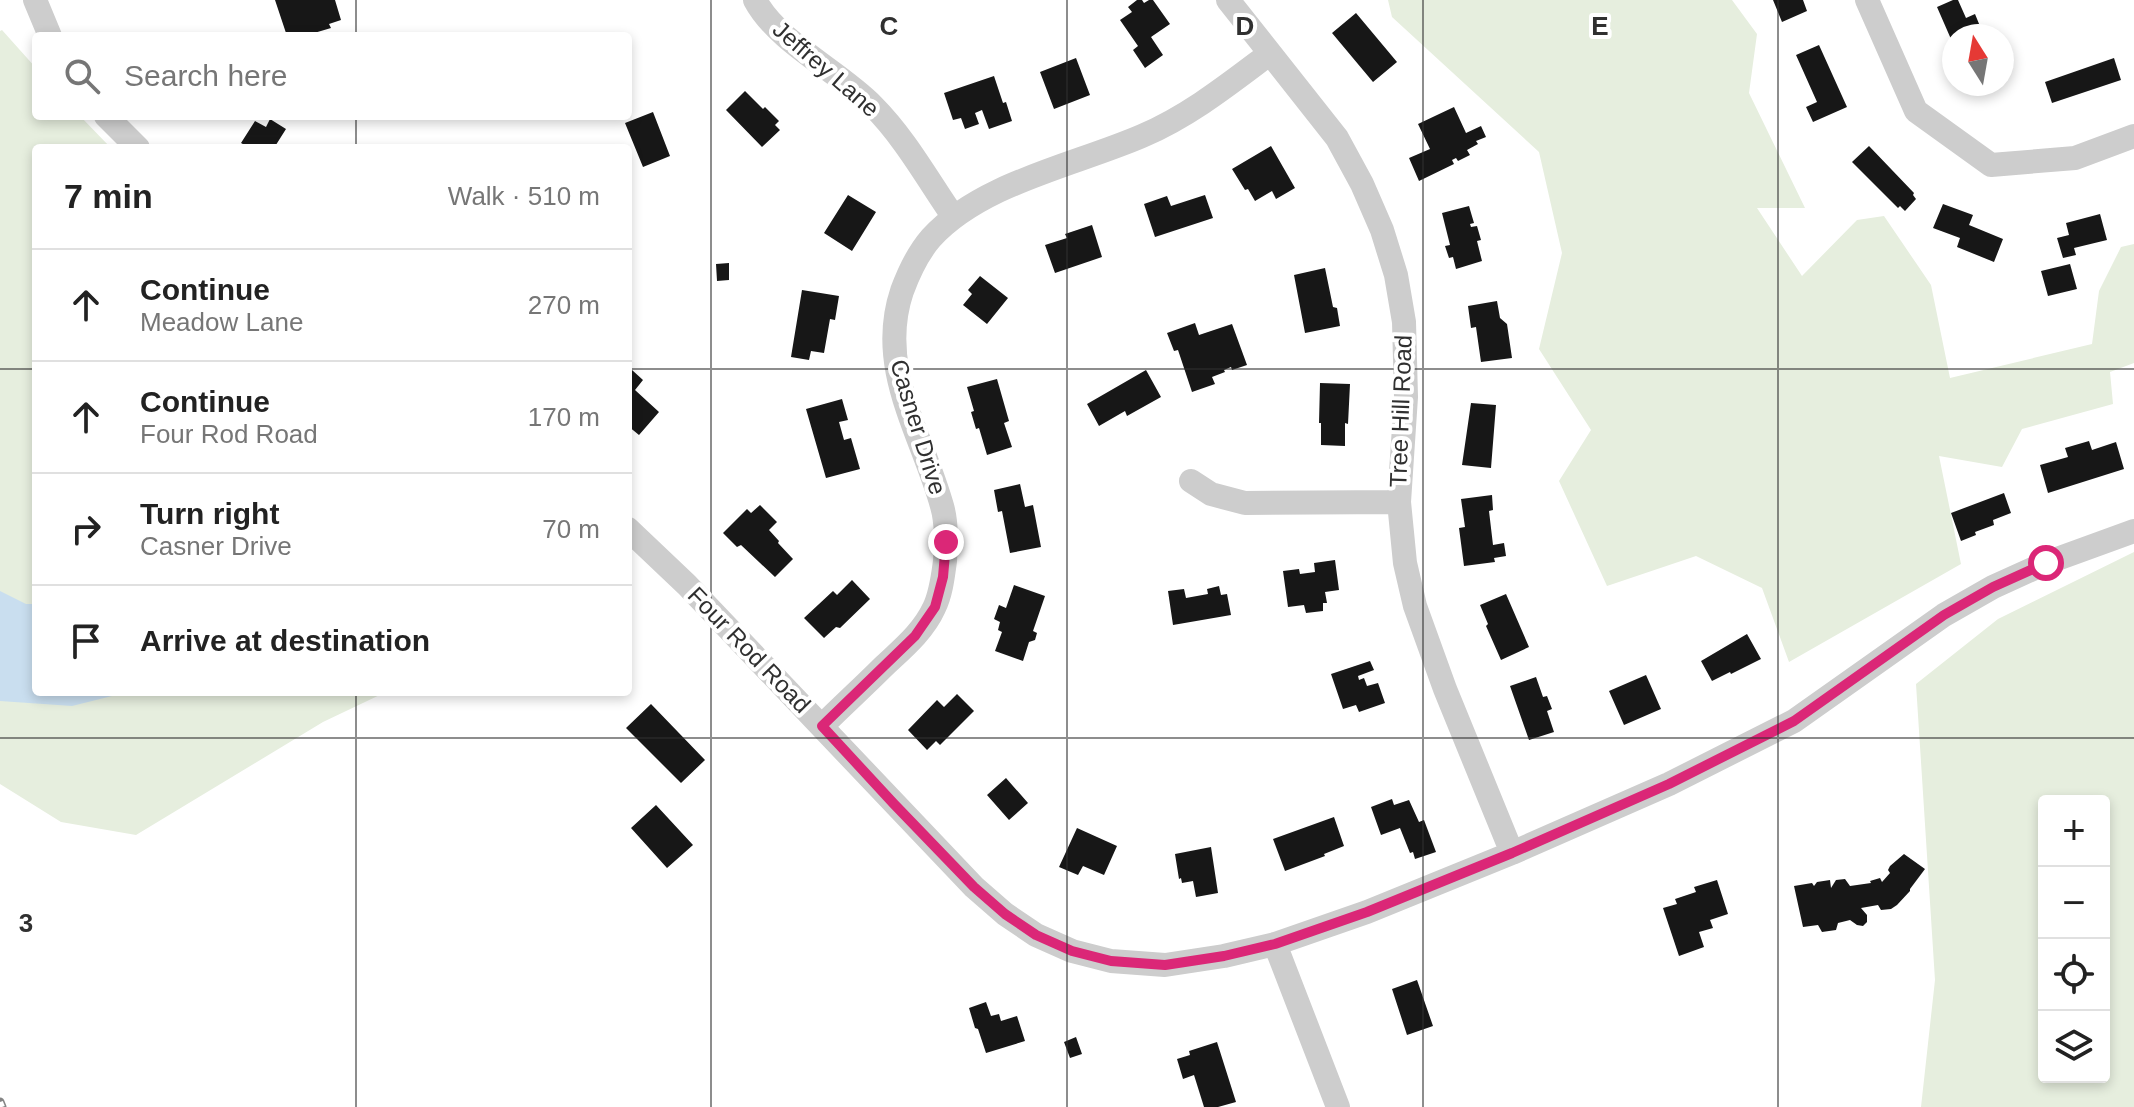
<!DOCTYPE html>
<html lang="en">
<head>
<meta charset="utf-8">
<style>
	:root { --surface:#fff; --page:#f6f6f6; --text:#222; --muted:#767676; --line:#e0e0e0 }
	body { margin:0; font-family:Arial,sans-serif; background:var(--page); color:var(--text) }
	.controls { position:absolute; right:24px; bottom:24px; display:grid; overflow:hidden; border-radius:8px; box-shadow:0 4px 12px #0003 }
	.controls button { width:72px; height:72px; display:grid; place-items:center; padding:0; border:0; border-bottom:2px solid var(--line); background:var(--surface); color:var(--text); font:40px sans-serif }
	.compass { position:absolute; left:1942px; top:24px; width:72px; height:72px; border-radius:50%; background:var(--surface); box-shadow:0 4px 12px #0003; rotate:349deg }
	.stop { position:absolute; width:24px; height:24px; margin:-18px; border:6px solid #db2777; border-radius:50%; background:#fff }
	.stop.end { background:#db2777; border-color:#fff; box-shadow:0 2px 8px #0008 }
	.list { margin:0; padding:0; list-style:none }
	h2 { display:flex; justify-content:space-between; align-items:center; height:104px; margin:0; padding:0 32px; font-size:34px }
	h2 small { font-size:26px; font-weight:400; color:var(--muted) }
	.list li { display:grid; grid-template-columns:52px 1fr auto; gap:24px; align-items:center; box-sizing:border-box; height:112px; padding:0 32px; border-top:2px solid var(--line) }
	.list b { display:block; font-size:30px; white-space:nowrap }
	.list p { margin:0; font-size:26px; white-space:nowrap; color:var(--muted) }
	.list em { font-size:26px; font-style:normal; color:var(--muted) }
	.icon { flex:none; width:44px; height:44px; fill:none; stroke:currentColor; stroke-width:2; stroke-linecap:round; stroke-linejoin:round }
	.map { position:relative; flex:none; width:2134px; height:1107px; overflow:hidden }
	.search { position:absolute; background:var(--surface); box-shadow:0 4px 12px #0003; left:32px; top:32px; width:600px; height:88px; display:flex; align-items:center; gap:20px; box-sizing:border-box; padding:0 28px; border-radius:8px; color:var(--muted); font-size:30px }
	.panel { position:absolute; background:var(--surface); box-shadow:0 4px 12px #0003; left:32px; top:144px; width:600px; height:552px; border-radius:8px }
	.map>svg:first-child { display:block }
</style>
</head>
<body>
<div class="map">
<svg width="2134" height="1107" viewBox="0 0 2134 1107">
	<rect width="100%" height="100%" fill="#fff"/>
	<!-- green -->
	<path fill="#e6eede" fill-rule="evenodd" d="M1388,0h344l25,34 -8,59 56,115h-48l45,68 55,-56 27,-4 47,69 19,93 142,-34 7,-53 22,-44 13,-3v119l-24,9 3,32 -91,25 -20,38 -63,-11 22,108 -172,98 -27,-74 -66,-32 -89,30 -48,-105 32,-51 -52,-81 23,-96 -23,-101 -147,-135z
		M2,30l34,38v48h44l31,32h-75v544h350l-63,30 -187,113 -75,-13 -61,-38v-753z
		M2134,552v555h-213l14,-127 -19,-296 82,-65zM2044,801h60v276h-60z"/>
	<!-- water -->
	<path fill="#c9deef" d="M0,591l26,13h10v88h92l-56,14 -72,-5z"/>
	<!-- building -->
	<path fill="#171717" d="M275,0h60l6,20 -12,4 2,4 -27,8h-17z
		M1137,0h5l2,3 5,-3h4l17,24 -19,13 12,18 -18,13 -12,-18 5,-4 -18,-26 12,-8 -4,-5z
		M1773,0h30l4,11 -25,11z
		M1953,0h5l8,18 9,-4 9,22h-30v10l-17,-39z
		M1356,13l41,49 -24,20 -41,-49z
		M1819,45l28,62 -34,15 -7,-15 11,-5 -21,-47z
		M1076,58l14,37 -36,14 -14,-37z
		M2114,58l7,22 -69,23 -7,-21z
		M994,76l9,27 3,-1 6,19 -23,8 -7,-19 -7,3 4,11 -14,5 -4,-11 -8,2 -9,-27z
		M745,91l18,18 2,-2 14,14 -4,4 5,5 -18,17 -36,-37z
		M1454,107l12,26 15,-7 5,11 -10,4 2,3 -11,6 3,5 -12,6 -2,-3 -4,2 2,4 -35,17 -10,-23 21,-9 -12,-25z
		M653,112l17,44 -27,11 -18,-44z
		M270,119l16,10 -12,19h-24l-9,-5 14,-22 11,6z
		M1271,146l24,42 -19,11 -4,-8 -17,10 -7,-12 -3,1 -13,-21z
		M1869,146l45,47 -1,2 3,4 -11,12 -5,-5 -2,2 -46,-46z
		M848,195l28,17 -24,39 -28,-18z
		M1205,195l8,23 -58,19 -11,-33 23,-8 4,10z
		M1943,204l30,11 -4,10 34,14 -9,23 -37,-15 3,-9 -27,-10z
		M1469,206l5,17 -4,1 1,3 6,-1 4,14 -4,1 5,20 -26,8 -3,-12 -4,1 -4,-12 5,-1 -8,-32z
		M2100,214l7,26 -33,8 2,7 -13,3 -6,-20 12,-3 -3,-12z
		M1092,225l10,32 -47,16 -10,-28 22,-7 -2,-4z
		M729,263v17l-12,1 -1,-17z
		M2070,264l7,25 -29,7 -7,-25z
		M1325,268l8,39 4,1 3,18 -35,7 -11,-58z
		M980,276l28,22 -21,26 -24,-19 9,-11 -4,-4z
		M802,290l37,6 -4,24 -5,-1 -6,34 -13,-2 -2,9 -18,-3z
		M1497,301l3,17 7,6 5,34 -31,4 -5,-35 -5,1 -3,-22z
		M1195,323l4,12 33,-11 15,41 -15,5 -1,-3 -7,3 1,2 -13,5 3,7 -23,8 -14,-42 -4,1 -7,-18z
		M632,370l11,10 -8,10 24,22 -20,23 -11,-9v-52z
		M1146,370l15,27 -34,19 -2,-5 -26,15 -12,-22z
		M997,379l12,42 -5,2 8,24 -25,8 -8,-27 -3,1 -5,-17 3,-1 -7,-24z
		M1320,383l30,1 -2,40 -3,-1v23l-24,-1v-22h-2z
		M842,399l6,21 -9,2 5,18 7,-2 9,31 -34,9 -20,-69z
		M1471,403l25,2 -5,63 -29,-3z
		M2089,441l3,9 24,-8 8,27 -76,24 -8,-28 28,-8 -3,-9z
		M1020,484l5,23 8,-2 8,42 -31,6 -8,-42 -4,1 -4,-22z
		M2004,493l7,20 -18,7 1,5 -19,7 1,3 -15,6 -10,-28z
		M1492,495l1,15 -4,1 4,34 11,-2 2,13 -12,2 1,4 -31,4 -5,-38 6,-1 -4,-28z
		M760,505l17,17 -8,8 10,11 -1,2 15,16 -18,18 -34,-32 -4,2 -14,-14 24,-24 4,4z
		M1335,560l4,30 -14,2 2,11h-4v8l-17,2 -2,-8 -16,2 -5,-36 16,-2 1,5 15,-2 -1,-9z
		M852,580l18,19 -30,29 -4,-1 -12,11 -20,-20 29,-27 4,4z
		M1014,585l31,11 -12,35 4,2 -2,7 -6,2 -6,19 -28,-10 7,-19 -4,-2 2,-8 -6,-3 5,-14 7,3z
		M1219,586l2,9 6,-1 4,21 -58,10 -5,-34 16,-2 2,9 22,-4 -1,-5z
		M1506,594l23,53 -28,13 -15,-34 2,-2 -8,-19z
		M1747,634l14,25 -30,15 -1,-2 -18,9 -11,-20z
		M1370,661l4,9 -16,6 1,4 5,-2 3,8 11,-3 7,20 -26,9 -3,-7 -13,4 -12,-35z
		M1646,675l15,34 -37,16 -15,-34z
		M1536,677l7,20 4,-1 5,13 -5,2 7,21 -25,8 -19,-54z
		M957,694l17,17 -34,34 -4,-4 -9,9 -19,-20 29,-30 7,7z
		M651,704l54,56 -24,23 -55,-55z
		M1006,778l22,25 -19,17 -22,-25z
		M1392,799l2,6 15,-5 10,22 5,-2 12,32 -21,7 -2,-7 -3,1 -10,-25 -19,7 -10,-28z
		M656,805l37,40 -26,23 -36,-40z
		M1334,817l10,29 -20,8 1,2 -40,15 -12,-32z
		M1077,828l40,18 -13,29 -21,-9 -5,9 -19,-8z
		M1211,847l7,46 -22,4 -3,-16 -11,2 -1,-5 -2,1 -4,-25z
		M1904,854l21,15 -15,20v2l-13,14 -6,4 -10,1 -3,-5 -17,3 6,7v7l-4,4 -6,-1 -7,-5 -12,3 -2,7 -14,2 -4,-7 -15,2 -9,-41 18,-3 2,3 3,-4 13,-2 1,8 5,-8 9,-1 5,7 21,-3 -1,-2 10,-3 2,4 8,-9 -2,-3 2,-4z
		M1717,880l11,34 -18,6 3,8 -14,4 5,15 -25,9 -16,-48 14,-4 -2,-5 21,-7 -2,-5z
		M1417,980l16,46 -26,9 -15,-46z
		M986,1002l5,14 8,-2 2,7 16,-5 8,25 -39,12 -8,-24 -3,-1 -6,-20z
		M1076,1037l6,17 -12,4 -6,-16z
		M1217,1042l19,60 -18,5h-14l-10,-32 -11,4 -6,-20 13,-4 -1,-4z"/>
	<g fill="none" stroke-linecap="round" stroke-linejoin="round">
		<!-- street -->
		<path stroke="#cdcdcd" stroke-width="24" d="M35,0l15,36
			M755,0c23,43 84,71 118,106 32,32 55,74 80,110
			M1228,0l109,138 25,46 20,46 14,45 8,47 2,75 -7,105 6,61 10,43 30,83 67,164
			M1867,0l49,111 75,54 84,-7 59,-22
			M106,116l32,32
			M1191,481l20,13 34,9 154,-1
			M628,529l59,56 287,302 31,27 31,21 36,16 39,10 54,4 59,-9 51,-12 92,-32 145,-59 157,-69 125,-63 150,-106 49,-28 53,-24 88,-32
			M822,726c20,-20 41,-39 61,-59 19,-18 40,-35 51,-59 7,-14 9,-32 11,-47 1,-18 2,-38 -3,-55 -20,-72 -66,-138 -40,-215 7,-19 16,-38 29,-53 50,-55 144,-73 211,-102 47,-20 87,-52 127,-82
			M1275,944l63,163"/>
		<!-- rail casing -->
		<g stroke="#858585" stroke-width="9">
			<path id="rail" d="M0,1102l2,5"/>
		</g>
		<!-- rail -->
		<use href="#rail" stroke="#fff" stroke-width="6" stroke-dasharray="18" stroke-linecap="butt"/>
	</g>
	<g fill="none" stroke-linecap="round" stroke-linejoin="round">
		<!-- route -->
		<path stroke="#db2777" stroke-width="10" d="M946,542l-3,35 -8,30 -20,29 -93,90 72,78 80,83 31,27 31,21 36,16 39,10 54,4 59,-9 51,-12 92,-32 145,-59 157,-69 125,-63 150,-106 49,-28 53,-24"/>
	</g>
	<!-- grid -->
	<path fill="none" stroke="#303030" stroke-width="2" stroke-opacity="0.55" d="M356,0v36M711,0v1107M1067,0v1107M1423,0v1107M1778,0v1107M356,116v32M0,369h36M628,369h1506M356,692v415M0,738h2134"/>
	<g text-anchor="middle" stroke-width="8" stroke-linejoin="round" paint-order="stroke">
		<!-- street labels -->
		<g font-size="24" fill="#303030" stroke="#fff">
			<text transform="translate(826 69) rotate(41)" y="8">Jeffrey Lane</text>
			<text transform="translate(1401 411) rotate(-88)" y="8">Tree Hill Road</text>
			<text transform="translate(918 427) rotate(73)" y="8">Casner Drive</text>
			<text transform="translate(749 650) rotate(46)" y="8">Four Rod Road</text>
		</g>
	</g>
	<g font-size="26" text-anchor="middle" font-weight="bold" fill="#303030" stroke="#fff" stroke-width="8" stroke-linejoin="round" paint-order="stroke">
		<text x="889" y="35">C</text>
		<text x="1245" y="35">D</text>
		<text x="1600" y="35">E</text>
		<text x="26" y="932">3</text>
	</g>
</svg>
<div class="controls">
<button>+</button>
<button>−</button>
<button><svg class="icon" aria-label="locate" viewBox="0 0 24 24"><circle cx="12" cy="12" r="6"/><path d="M12 2v4M12 18v4M2 12h4M18 12h4"/></svg></button>
<button><svg class="icon" aria-label="layers" viewBox="0 0 24 24"><path d="M12 4l9 5-9 5-9-5zM3 14l9 5 9-5"/></svg></button>
</div>
<svg class="compass" viewBox="-18 -18 36 36"><path d="M0-13l5 13h-10z" fill="#e53935"/><path d="M0 13l5-13h-10z" fill="#767676"/></svg>
<div class="stop" style="left:2046px;top:563px"></div>
<div class="stop end" style="left:946px;top:542px"></div>
<div class="search"><svg class="icon" aria-label="search" viewBox="0 0 24 24"><circle cx="10" cy="10" r="6"/><path d="M15 15l6 6"/></svg>Search here</div>
<section class="panel">
<h2>7 min<small>Walk · 510 m</small></h2>
<ul class="list">
<li><svg class="icon" aria-label="ahead" viewBox="0 0 24 24"><path d="M12 20V5M6 11l6-6 6 6"/></svg><div><b>Continue</b><p>Meadow Lane</p></div><em>270 m</em></li>
<li><svg class="icon" aria-label="ahead" viewBox="0 0 24 24"><path d="M12 20V5M6 11l6-6 6 6"/></svg><div><b>Continue</b><p>Four Rod Road</p></div><em>170 m</em></li>
<li><svg class="icon" aria-label="right" viewBox="0 0 24 24"><path d="M7 20v-9h11M14 6l5 5-5 5"/></svg><div><b>Turn right</b><p>Casner Drive</p></div><em>70 m</em></li>
<li><svg class="icon" aria-label="arrive" viewBox="0 0 24 24"><path d="M6 21V4h12l-3 4 3 4H6"/></svg><div><b>Arrive at destination</b></div></li>
</ul>
</section>
</div>
</body>
</html>
